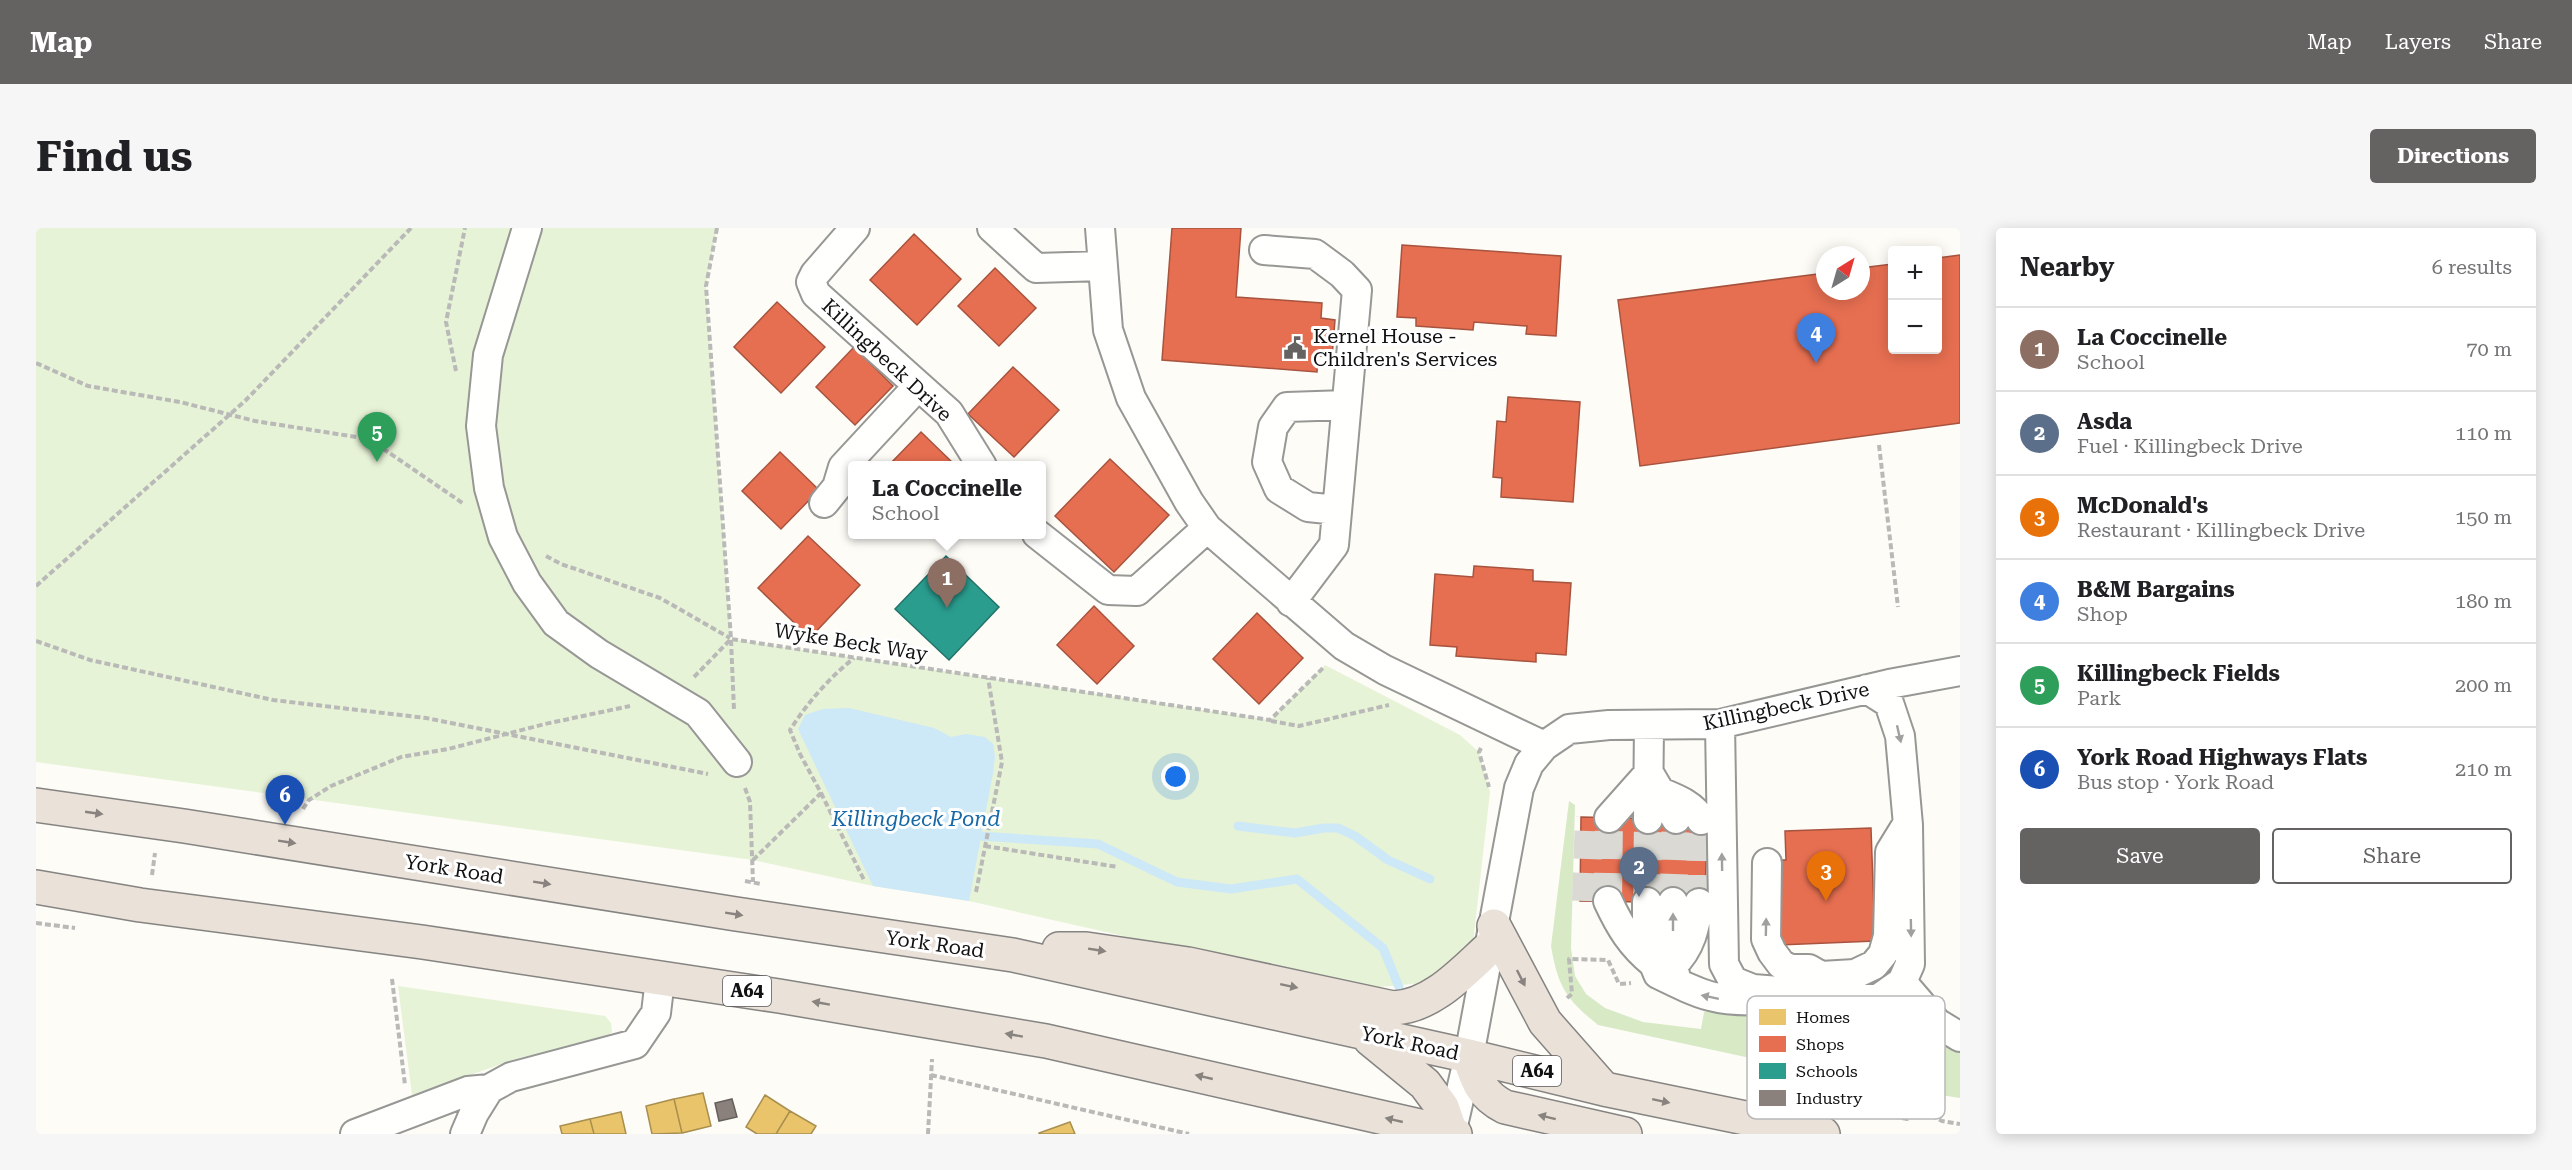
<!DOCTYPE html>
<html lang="en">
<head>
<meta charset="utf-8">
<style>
	:root { --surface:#fff; --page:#f6f6f6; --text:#202124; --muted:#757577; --line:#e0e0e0; --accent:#646362 }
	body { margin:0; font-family:"Roboto Serif",serif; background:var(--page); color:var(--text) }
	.controls { position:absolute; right:18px; top:18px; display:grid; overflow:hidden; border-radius:6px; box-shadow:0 3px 15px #0003 }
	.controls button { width:54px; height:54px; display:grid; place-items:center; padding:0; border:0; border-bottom:2px solid var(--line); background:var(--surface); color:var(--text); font:30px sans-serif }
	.compass { position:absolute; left:1780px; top:18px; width:54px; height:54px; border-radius:50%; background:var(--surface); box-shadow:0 3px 15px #0003; rotate:37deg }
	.you { position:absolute; left:1140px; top:549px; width:21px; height:21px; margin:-15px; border:4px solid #fff; border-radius:50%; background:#1a73e8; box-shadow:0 0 0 9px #1a73e833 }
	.badge { display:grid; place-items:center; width:39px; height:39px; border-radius:50%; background:var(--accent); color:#fff; font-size:20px; font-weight:700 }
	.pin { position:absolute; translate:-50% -50px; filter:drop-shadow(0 2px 3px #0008) }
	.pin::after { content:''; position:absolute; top:32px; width:21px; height:18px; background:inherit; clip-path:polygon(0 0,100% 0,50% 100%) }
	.popup { position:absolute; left:812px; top:233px; width:198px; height:78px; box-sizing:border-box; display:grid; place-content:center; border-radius:6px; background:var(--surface); filter:drop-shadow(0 2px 4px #0005); font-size:20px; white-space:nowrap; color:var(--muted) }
	.popup b { font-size:22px; color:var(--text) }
	.popup::after { content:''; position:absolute; left:50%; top:100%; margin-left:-12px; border:12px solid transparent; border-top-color:var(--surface) }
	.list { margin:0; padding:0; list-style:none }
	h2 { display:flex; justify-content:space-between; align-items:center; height:78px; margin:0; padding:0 24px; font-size:26px }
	h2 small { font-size:20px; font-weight:400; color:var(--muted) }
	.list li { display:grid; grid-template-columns:39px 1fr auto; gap:18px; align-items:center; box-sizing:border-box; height:84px; padding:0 24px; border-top:2px solid var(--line) }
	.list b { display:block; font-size:22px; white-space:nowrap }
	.list p { margin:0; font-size:20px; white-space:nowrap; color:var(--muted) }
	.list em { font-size:20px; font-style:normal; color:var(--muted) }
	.actions { display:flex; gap:12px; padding:18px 24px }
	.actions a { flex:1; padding:14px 0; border:2px solid var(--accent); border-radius:6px; text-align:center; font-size:21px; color:var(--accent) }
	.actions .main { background:var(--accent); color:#fff }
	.map { position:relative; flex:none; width:1924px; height:906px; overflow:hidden; border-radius:6px }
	header { display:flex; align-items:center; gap:36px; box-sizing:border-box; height:84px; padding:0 30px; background:var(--accent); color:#fff }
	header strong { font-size:28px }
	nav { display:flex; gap:33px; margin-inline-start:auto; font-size:21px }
	.intro { display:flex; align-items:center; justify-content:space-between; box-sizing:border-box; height:144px; padding:0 36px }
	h1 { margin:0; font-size:42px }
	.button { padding:15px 27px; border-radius:6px; background:var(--accent); color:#fff; font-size:21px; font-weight:700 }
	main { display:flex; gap:36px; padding:0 36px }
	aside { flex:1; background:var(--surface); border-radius:6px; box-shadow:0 3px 15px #0003 }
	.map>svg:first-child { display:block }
</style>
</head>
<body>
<header>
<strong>Map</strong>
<nav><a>Map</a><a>Layers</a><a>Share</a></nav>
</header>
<div class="intro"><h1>Find us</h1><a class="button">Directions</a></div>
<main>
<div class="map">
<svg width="1924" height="906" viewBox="0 0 1924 906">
	<rect width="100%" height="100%" fill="#fdfcf7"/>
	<!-- green -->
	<path fill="#e7f3d7" d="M0,0h681l-11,58 25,353 539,81 55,-55 135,70 19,17 11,40 -17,151 -50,40 -65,6 -389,-88 -96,-15 -120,-26 -717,-98z
		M362,758l207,30 6,7 1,9 -11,10 -79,15 -110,38z"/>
	<!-- forest -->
	<path fill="#d8eac5" d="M1533,573l6,4 -4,143 4,28 11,18 19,14 38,14 58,7 3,-17 45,1v27l141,11 4,-24 15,-3 51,28v46l-85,-13 -277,-60c-32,-26 -40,-38 -47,-79z"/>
	<!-- water -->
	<path fill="#cde8f7" d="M813,480l85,20 17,9 15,-3 19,3 8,7 2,13 -2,16 -24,128 -96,-15 -75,-157 7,-14 18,-6z"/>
	<!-- homes -->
	<path fill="#e9c46a" stroke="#a88e4f" stroke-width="1.5" d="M667,865l8,33 -29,7 -8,-34z
		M729,867l25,16 -14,23h-19l-11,-7z
		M638,871l8,34 -30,1 -6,-28z
		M754,883l26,15 -5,8h-35z
		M585,884l5,22h-32l-4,-15z
		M554,891l4,15h-32l-2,-8z
		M1034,894l5,12h-36v-1z"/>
	<!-- shops -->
	<path fill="#e76f51" stroke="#a7533e" stroke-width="1.5" d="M1136,0h69l-5,69 86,6 -1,15 14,2 -3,37 -14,-1 -1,16 -155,-12z
		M878,6l47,45 -44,46 -47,-45z
		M1366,17l159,11 -5,80 -30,-2 1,-8 -53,-4 -1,8 -57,-4v-8l-19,-1z
		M1924,27v168l-320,43 -22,-166 207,-27v18h36v-23l31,-4v86h46v-92z
		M959,40l41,40 -37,38 -41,-40z
		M741,74l48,45 -44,46 -47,-46z
		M818,119l39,39 -38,39 -39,-38z
		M977,139l46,43 -45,47 -46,-43z
		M1472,169l72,5 -7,100 -72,-5 1,-19 -9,-1 4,-56 9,1z
		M885,204l35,34h-68z
		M744,224l39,38 -38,39 -39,-38z
		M1074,231l59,56 -55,57 -59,-56z
		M772,308l52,49 -50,53 -52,-50z
		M1438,338l59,4v11l38,2 -5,72 -30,-2v9l-80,-6 1,-9 -27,-2 5,-71 38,3z
		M1058,378l40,40 -37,38 -40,-39z
		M1221,385l46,45 -44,46 -46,-45z
		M1545,589l126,3 -2,83 -125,-2z
		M1835,600l4,113 -96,4 -3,-85h10l-1,-29z"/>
	<!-- schools -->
	<path fill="#2a9d8f" stroke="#227369" stroke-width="1.5" d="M910,328l53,51 -50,53 -54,-51z"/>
	<!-- industry -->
	<path fill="#8a817c" stroke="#665f5c" stroke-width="1.5" d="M696,871l5,18 -18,4 -4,-18z"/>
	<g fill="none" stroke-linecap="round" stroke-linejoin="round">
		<!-- stream -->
		<path stroke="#cde8f7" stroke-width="9" d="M1202,598l57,7 29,-5h14l17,8 33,24 42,19
			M945,608l117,8 79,38 54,7 66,-10 86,69 16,39"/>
		<!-- minor-tunnel -->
		<path stroke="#dad9d4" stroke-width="28" stroke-dasharray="28 14" stroke-linecap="butt" d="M1550,673l3,-84
			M1572,673l1,-83
			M1611,674l1,-83
			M1637,674l3,-83
			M1663,675l2,-83"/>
		<!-- minor casing -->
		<g stroke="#979795" stroke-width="32">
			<path id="minor" d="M491,0l-39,127 -7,71 8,62 14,49 24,46 29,40 43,31 99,59 39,49
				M819,0l-40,46 -4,8 5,12 133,119 33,53
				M956,0l44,40 67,-2
				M1064,0l8,102 23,68 58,104 18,26 137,118 41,24 159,76
				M1228,22l51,4 27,20 15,16 -23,255 -43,57
				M788,275l13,-16 6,-20 75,-81
				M1301,282l-29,-3 -29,-18 -12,-27 6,-35 14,-20 59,-2
				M1001,306l71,56 29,1 70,-63
				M1684,496l4,240 9,17 20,8 125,10 24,-17 8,-18 -2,-139 -8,-89 -11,-33 -22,-14
				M1624,564c15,6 34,13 41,28
				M1573,590l40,-45 27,46
				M1612,591l1,-93
				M1731,635l-1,76 6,13 9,12 9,5h19l12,7 34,-2 19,-9 9,-11 5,-18 2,-84 16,-26
				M1572,673c12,26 23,44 45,62
				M1611,674v45l11,27c43,21 59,29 108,26
				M1637,674v63l4,18
				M1637,737c18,-17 22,-38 26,-62
				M1866,754l35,41 23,14
				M319,906l113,-43 21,-2
				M429,906l9,-21 15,-24 22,-12 124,-33 21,-31 4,-34
				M1415,906l18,-78 50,-268 10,-24 15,-18 25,-17 40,-4 111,-1 169,-40 71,-13"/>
		</g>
		<!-- highway casing -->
		<g stroke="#858482" stroke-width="36">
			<path id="highway" d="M0,577l148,21 552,88 277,41 456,101 135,33 219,45
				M0,659l104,18 282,37 357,54 267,45 409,93
				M1458,698l51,96 59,67
				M1023,721h27l102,15 205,44c38,-1 69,-35 96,-60
				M1334,811l55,45 17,23 9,26
				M1433,828c8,24 12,39 36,51l120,27"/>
		</g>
		<!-- path -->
		<path stroke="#b9b9b8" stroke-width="4" stroke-dasharray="6 3" stroke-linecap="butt" d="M681,0l-11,58 25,353 539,81 55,-54
			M0,135l52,23 92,16 75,19 114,18 95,65
			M420,143l-10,-49 19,-94
			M1843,217l19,162
			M510,328l15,8 99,34 70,40
			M0,358l209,-185 166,-173
			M695,412l3,70
			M0,413l54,19 183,40 153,18 282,56
			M658,449l37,-38
			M1235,493l28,5 90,-21
			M1445,520l-2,4 10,35
			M709,560l5,14 3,80
			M785,565l43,87
			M267,581l6,-9 22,-14 70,-29 47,-8 97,-25 85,-18
			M949,618l133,21
			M717,632l68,-67 -21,-39 -10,-24c18,-28 39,-52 64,-72
			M116,647l3,-22
			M709,653l16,3
			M940,664l26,-130 -14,-84
			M0,695l39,5
			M356,751l13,106
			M1531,770l5,-4 -3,-35 39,1 11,24 12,-1
			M895,847l258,59
			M1792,856l7,18
			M1791,874l20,-6 69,11 26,14 18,3
			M1804,879l67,12 25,-17
			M892,906l4,-75"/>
		<!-- minor -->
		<use href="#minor" stroke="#fffffe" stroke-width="28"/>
		<!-- highway -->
		<use href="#highway" stroke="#eae1d8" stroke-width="33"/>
	</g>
	<!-- one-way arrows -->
	<defs><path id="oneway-solid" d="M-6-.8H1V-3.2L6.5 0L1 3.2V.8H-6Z" transform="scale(1.5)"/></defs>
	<g fill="#a0a09f">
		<use href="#oneway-solid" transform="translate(1863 506) rotate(77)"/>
		<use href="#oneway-solid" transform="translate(1686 634) rotate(-91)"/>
		<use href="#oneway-solid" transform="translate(1637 694) rotate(-90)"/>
		<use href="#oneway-solid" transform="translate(1730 699) rotate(-89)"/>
		<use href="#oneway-solid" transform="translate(1875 700) rotate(89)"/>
		<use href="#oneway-solid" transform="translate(1674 769) rotate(-168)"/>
	</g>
	<g fill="#88837e">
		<use href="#oneway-solid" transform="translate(58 585) rotate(8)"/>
		<use href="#oneway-solid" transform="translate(251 614) rotate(9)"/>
		<use href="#oneway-solid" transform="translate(506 655) rotate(9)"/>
		<use href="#oneway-solid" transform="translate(698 686) rotate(9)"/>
		<use href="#oneway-solid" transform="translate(1061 722) rotate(9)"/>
		<use href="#oneway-solid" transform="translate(1485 750) rotate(63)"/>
		<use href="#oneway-solid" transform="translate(1253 758) rotate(12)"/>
		<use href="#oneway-solid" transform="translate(785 775) rotate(-170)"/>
		<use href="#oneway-solid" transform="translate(978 807) rotate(-170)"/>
		<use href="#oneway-solid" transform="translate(1168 849) rotate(-167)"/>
		<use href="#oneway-solid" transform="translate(1625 873) rotate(12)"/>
		<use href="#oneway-solid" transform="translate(1511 889) rotate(-166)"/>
		<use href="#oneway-solid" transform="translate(1358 892) rotate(-167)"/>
	</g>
	<!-- icons -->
	<defs>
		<g id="civic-bare" transform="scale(1.8)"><path d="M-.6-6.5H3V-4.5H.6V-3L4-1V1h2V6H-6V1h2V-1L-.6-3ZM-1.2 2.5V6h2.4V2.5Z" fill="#646362" stroke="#fff" stroke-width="2.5" paint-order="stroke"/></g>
	</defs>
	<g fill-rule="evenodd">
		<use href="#civic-bare" x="1259" y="120"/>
	</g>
	<g text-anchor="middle" stroke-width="6" stroke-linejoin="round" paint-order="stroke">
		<!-- shield labels -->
		<g fill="#fff" stroke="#585858" stroke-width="1.5">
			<rect x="687" y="748" width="48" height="30" rx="4.5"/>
			<rect x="1477" y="828" width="48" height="30" rx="4.5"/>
		</g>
		<g font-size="18" font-weight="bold" fill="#111">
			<text x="711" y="769">A64</text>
			<text x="1501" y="849">A64</text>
		</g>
		<!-- poi labels -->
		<g font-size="20" fill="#111" stroke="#fff" text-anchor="start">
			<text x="1277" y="115">Kernel House -<tspan x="1277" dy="23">Children's Services</tspan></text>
		</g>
		<!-- street labels -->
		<g font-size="20" fill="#111" stroke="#fff">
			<text transform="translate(851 132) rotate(43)" y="7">Killingbeck Drive</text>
			<text transform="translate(815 414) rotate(9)" y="7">Wyke Beck Way</text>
			<text transform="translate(1750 478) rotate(-12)" y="7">Killingbeck Drive</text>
			<text transform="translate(418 641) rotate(9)" y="7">York Road</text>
			<text transform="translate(899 716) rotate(8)" y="7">York Road</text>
			<text transform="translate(1374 815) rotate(12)" y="7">York Road</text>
		</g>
		<!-- water labels -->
		<g font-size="21" font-style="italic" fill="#1768a6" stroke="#fff">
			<text x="880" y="598">Killingbeck Pond</text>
		</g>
	</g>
	<!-- legend -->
	<rect x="1711" y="768" width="198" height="123" rx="9" fill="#fff" stroke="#b8b8b8" stroke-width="1.5"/>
	<rect x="1723" y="781" width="27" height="16" fill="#e9c46a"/>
	<rect x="1723" y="808" width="27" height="16" fill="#e76f51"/>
	<rect x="1723" y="835" width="27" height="16" fill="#2a9d8f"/>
	<rect x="1723" y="862" width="27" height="16" fill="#8a817c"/>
	<g font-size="16" fill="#111">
		<text x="1760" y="795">Homes</text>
		<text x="1760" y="822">Shops</text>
		<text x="1760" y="849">Schools</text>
		<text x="1760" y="876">Industry</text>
	</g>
</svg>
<div class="controls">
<button>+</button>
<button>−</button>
</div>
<svg class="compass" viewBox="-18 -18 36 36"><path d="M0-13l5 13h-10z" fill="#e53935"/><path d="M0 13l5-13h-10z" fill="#757577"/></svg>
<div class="you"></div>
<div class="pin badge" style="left:911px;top:380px;background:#8d6e63">1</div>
<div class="popup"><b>La Coccinelle</b>School</div>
<div class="pin badge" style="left:1603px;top:669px;background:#5c6f8a">2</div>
<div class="pin badge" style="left:1790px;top:673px;background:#e8710a">3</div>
<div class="pin badge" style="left:1780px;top:135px;background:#3f7fe0">4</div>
<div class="pin badge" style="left:341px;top:234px;background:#2e9e5b">5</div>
<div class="pin badge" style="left:249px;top:597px;background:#1a4fb4">6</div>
</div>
<aside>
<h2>Nearby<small>6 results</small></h2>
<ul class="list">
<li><span class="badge" style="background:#8d6e63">1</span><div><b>La Coccinelle</b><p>School</p></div><em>70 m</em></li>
<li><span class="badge" style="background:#5c6f8a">2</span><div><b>Asda</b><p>Fuel · Killingbeck Drive</p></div><em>110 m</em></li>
<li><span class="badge" style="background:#e8710a">3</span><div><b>McDonald's</b><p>Restaurant · Killingbeck Drive</p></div><em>150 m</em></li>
<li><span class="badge" style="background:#3f7fe0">4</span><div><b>B&amp;M Bargains</b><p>Shop</p></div><em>180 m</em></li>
<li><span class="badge" style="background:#2e9e5b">5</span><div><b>Killingbeck Fields</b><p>Park</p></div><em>200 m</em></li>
<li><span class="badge" style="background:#1a4fb4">6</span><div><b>York Road Highways Flats</b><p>Bus stop · York Road</p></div><em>210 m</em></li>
</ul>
<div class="actions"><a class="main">Save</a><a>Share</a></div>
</aside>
</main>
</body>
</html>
